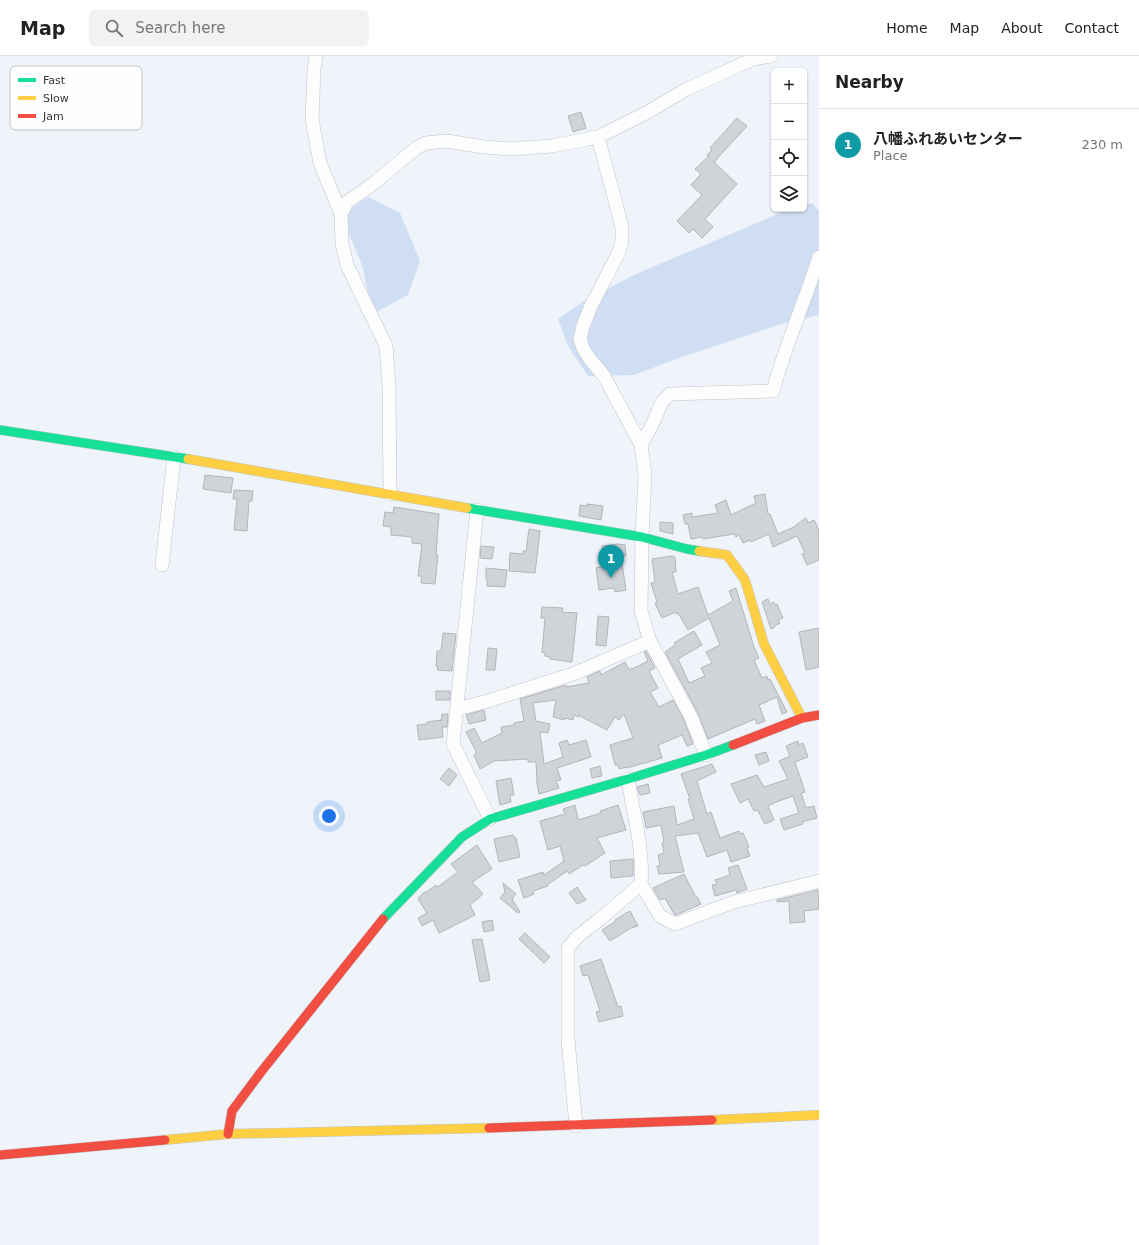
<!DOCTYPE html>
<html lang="en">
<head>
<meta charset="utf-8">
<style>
	:root { --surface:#fff; --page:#f2f2f2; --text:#222; --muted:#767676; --line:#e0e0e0; --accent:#111827 }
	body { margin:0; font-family:"DejaVu Sans","Noto Sans JP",sans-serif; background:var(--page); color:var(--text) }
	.controls { position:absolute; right:12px; top:12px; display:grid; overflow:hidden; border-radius:6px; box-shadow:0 1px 3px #0004 }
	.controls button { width:36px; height:36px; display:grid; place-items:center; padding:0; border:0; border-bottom:1px solid var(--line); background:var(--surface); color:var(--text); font:20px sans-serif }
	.you { position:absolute; left:329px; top:760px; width:14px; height:14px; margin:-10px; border:3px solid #fff; border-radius:50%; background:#1a73e8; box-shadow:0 0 0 6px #1a73e833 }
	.badge { display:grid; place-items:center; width:26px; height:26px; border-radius:50%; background:var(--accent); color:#fff; font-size:13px; font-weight:700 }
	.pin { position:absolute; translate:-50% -33px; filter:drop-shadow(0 1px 2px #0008) }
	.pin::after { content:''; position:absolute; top:21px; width:14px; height:12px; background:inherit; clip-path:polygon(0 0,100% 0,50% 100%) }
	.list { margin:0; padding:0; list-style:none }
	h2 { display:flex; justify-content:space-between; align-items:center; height:52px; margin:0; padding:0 16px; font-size:17px }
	h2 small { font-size:13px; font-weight:400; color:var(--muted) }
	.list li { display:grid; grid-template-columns:26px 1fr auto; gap:12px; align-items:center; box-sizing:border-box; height:72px; padding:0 16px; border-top:1px solid var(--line) }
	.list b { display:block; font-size:15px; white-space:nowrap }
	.list p { margin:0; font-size:13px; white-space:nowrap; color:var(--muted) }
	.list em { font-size:13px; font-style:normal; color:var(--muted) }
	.icon { flex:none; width:22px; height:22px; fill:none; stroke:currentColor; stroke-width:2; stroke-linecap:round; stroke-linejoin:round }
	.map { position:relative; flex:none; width:819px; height:1189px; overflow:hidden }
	header { display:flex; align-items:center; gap:24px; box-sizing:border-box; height:56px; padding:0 20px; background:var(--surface); border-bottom:1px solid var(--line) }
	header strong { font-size:19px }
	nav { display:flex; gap:22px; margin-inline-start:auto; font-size:14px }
	.search { width:280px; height:36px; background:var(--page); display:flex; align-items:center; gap:10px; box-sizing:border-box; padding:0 14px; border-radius:6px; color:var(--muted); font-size:15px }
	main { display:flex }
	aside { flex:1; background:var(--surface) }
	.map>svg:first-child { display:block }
</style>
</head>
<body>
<header>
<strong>Map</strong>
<div class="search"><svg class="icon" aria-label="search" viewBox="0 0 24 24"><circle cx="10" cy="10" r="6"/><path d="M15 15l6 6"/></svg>Search here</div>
<nav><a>Home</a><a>Map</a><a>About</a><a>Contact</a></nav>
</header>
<main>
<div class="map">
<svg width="819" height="1189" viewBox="0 0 819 1189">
	<rect width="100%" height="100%" fill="#eff3fa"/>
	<!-- green -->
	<path fill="#d0def4" d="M368,141l32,16 20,48 -12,34 -35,19 -11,-49 -21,-50z
		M812,147l7,8v104l-41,10 -99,33 -45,17 -46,1 -20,-30 -10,-27 26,-18 52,-27 154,-65h14v-4z"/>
	<!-- building -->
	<path fill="#d0d3d8" stroke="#b2b5ba" d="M581,56l5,16 -13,4 -5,-16z
		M737,62l10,8 -33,36 23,22 -32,35 8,8 -11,11 -9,-9 -4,4 -12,-12 25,-26 -11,-10 10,-11 -6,-5 14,-13 -2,-1 5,-5 -2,-2z
		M205,419l28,3 -2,15 -28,-4z
		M234,434l19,1 -1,10h-3l-2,30 -13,-1 3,-31h-4z
		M765,438l3,20h2l8,20 18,-8v-1l10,-7 2,5 6,-3 5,10v30l-12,5 -5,-11 3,-1 -8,-17 -24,11 -4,-13 -18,8 -1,-2 -7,3 -4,-8 -3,2 -2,-3 -31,5 -1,-2 -11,2 -3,-15h-3l-2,-9 9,-2v4l26,-4 -3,-8 11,-5 5,15 25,-12 -2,-7z
		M587,448l16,2 -2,14 -22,-4 1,-11 7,1z
		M394,451l45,7 -3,41h2l-3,29 -14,-1 1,-7h-4l4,-32 -10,-1v-6l-21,-2v-8l-8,-1 2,-14 8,1z
		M660,466l13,1v11l-13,-3z
		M529,473l11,2 -5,42 -26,-2 1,-18 13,1v-3h3z
		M618,488l7,1 1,11h-5l5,34 -11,2 -1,-4 -15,2 -3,-22 8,-2 -2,-20z
		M481,490l13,1 -2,12 -12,-1z
		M672,500l3,1 1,15h-4l6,22 20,-7 10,28 25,-14 -4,-10 7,-3 18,59 5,11 -5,2 8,18 5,-2 1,4 2,-1 17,33 -5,2 -5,-17 -18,8 6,16 -8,3 -2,-5 -47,20 -10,-26 -33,-61 10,-7 -1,-2 20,-12 8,14 -24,14 11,24 16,-7 -4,-8 11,-5 -6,-11 14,-7 -11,-27 -21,12 -10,-17 -2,1v-2l-14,6 -7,-15 2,-1 -6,-19 4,-1 -3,-23z
		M486,512l21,2 -2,17 -18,-1v-7l-1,-1z
		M768,543l2,5 4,-2 1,3 2,-1 6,14 -5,2 2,3 -6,3 1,1 -4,2 -9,-27z
		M542,551l21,1 -1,4 15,1 -5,49 -22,-3v-2l-5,-1v-3l-3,-1 3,-34h-4z
		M598,560l11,1 -3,29 -10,-1z
		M819,572v39l-13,3 -7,-38z
		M443,577l13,1 -4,37 -15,-1 1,-4h-2l1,-15h4z
		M488,592l9,1 -2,21h-9z
		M646,595l9,17 -6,3 9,17 -8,4 9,15 14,-7 11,20 9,24 -6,2 -5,-11 -24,10 4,13 -35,10v-1l-8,2 -1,-4h-3l-5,-20 23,-7 -9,-24 -5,6 -4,-3 -8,13 -29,-15 1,2 -5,-2 -1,5 -8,-2 -1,2 -11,-3 3,-17 -23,3 3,18 14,3 -2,9 -8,-1 4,32 19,-7 -4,-14 8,-3 2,5 17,-5 5,17 -34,11 4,12 -5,1 3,7 -20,6 -2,-11 -1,-21h-8v-3l-34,2 -14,8 -6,-14 3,-2 -11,-21 8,-4 8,15 20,-10 -1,-6 13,-2v-2l10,-2 -4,-22 46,-14v2l23,-4 -2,-6 13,-6 1,4 24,-13 4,8 3,-2v1l16,-8 -4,-9z
		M436,635h14v9h-14z
		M484,654l2,10 -17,4 -3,-9z
		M442,658h6l-1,13h-5l1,10 -24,3 -2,-15 10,-1v-2l14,-2v1z
		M798,685l1,4 4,-2 5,14 -13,5 10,30 -4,1 5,15 8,-2 3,12 -15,4 1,2 -19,6 -4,-11 19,-6 -6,-17 -17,6 -8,4 6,14 -9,4 -7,-13 -1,-1 -3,1 -6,-12 -8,4 -9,-19 26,-9 7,12 24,-8 -9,-18 11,-5 -4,-10z
		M766,696l3,9 -10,4 -4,-10z
		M712,708l4,8 -19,9 10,33 4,-2 9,26 19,-7 1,3 3,-1 6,14 -2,1 3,8 -19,6 -4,-12 -20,7 -9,-24 -23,3 9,36 -25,2 -2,-8 3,-1 -2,-10 6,-2 -2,-10 2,-1 -3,-17 -15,3 -3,-16 31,-6 3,19 17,-6 -6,-20h2l-9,-25z
		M600,710l2,10 -10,2 -2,-9z
		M449,712l8,7 -8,11 -9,-7z
		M511,722l3,17h-4l1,7 -11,3 -4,-24z
		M648,728l2,9 -10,2 -3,-8z
		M575,749l3,15 23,-7 -1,-2 18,-6 8,25 -29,8 8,15 -20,13 -2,-1 -14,9 -2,-3 -20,14 1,1 -15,5 1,3 -10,4 -6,-18 25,-8 1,3 20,-14 -4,-15 -12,4 -8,-29 25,-7 -2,-5z
		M513,779l1,3h2l4,19 -21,5 -5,-23z
		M477,789l15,24 -20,13 11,12 -13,11 5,10 -36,18 -6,-13 -11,6 -4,-8 9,-5 -9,-14 5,-6 2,-1v1l11,-8 1,2 2,-1 19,-14 -7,-8z
		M633,803v17l-22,2 -1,-17z
		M738,809l9,24 -10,4 -1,-3 -21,6 -3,-11 5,-1 -2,-4 15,-5 -2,-7z
		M684,818l12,23h1l4,7 -25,11 -2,-1 -9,-16 -5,2 -7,-12z
		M503,827l13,11 -4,5 8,13 -2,1 -18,-15 5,-6z
		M577,831l9,13 -9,4 -8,-11z
		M818,834l1,19 -15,2 1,11 -15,1 -1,-22 -12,1v-2z
		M630,855l8,15 -7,2 -21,13 -8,-11 14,-9 -1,-1 11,-7z
		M492,864l2,10 -10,2 -2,-10z
		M525,877l25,24 -6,6 -25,-24z
		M482,883l8,41 -10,2 -8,-42z
		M601,903l17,48 3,-1 2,10 -24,6 -3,-10 4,-1 -12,-36 -5,1 -3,-10z"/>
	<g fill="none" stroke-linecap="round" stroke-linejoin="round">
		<!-- street casing -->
		<g stroke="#c1c4c9" stroke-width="14">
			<path id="street" d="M316,0l-2,13 -2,51 8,43 21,51 1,30 5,21 39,81 3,40 1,108
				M598,81l24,90v14l-3,11 -28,54 -8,20 -3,13 3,9 6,10 15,18 37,69 4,29 -3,63 -1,74 9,30 41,76 15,38
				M341,158l6,-12 26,-18 43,-36 10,-5 21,-2 37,6 26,2 42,-3 46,-9 50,-25 37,-22 68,-31 18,-3
				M641,389l12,-22 9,-21 8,-8 103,-3c12,-46 32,-89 46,-134
				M477,454l-24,234 37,75
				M162,509l12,-108
				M457,653l31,-8 85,-27 77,-33
				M641,828l19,32 15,8 59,-22 85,-21
				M576,1070l-8,-86v-92l9,-11 23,-18 41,-35c3,-35 -8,-70 -13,-105"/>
		</g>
		<!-- fast casing -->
		<g stroke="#c1c4c9" stroke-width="10">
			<path id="fast" d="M0,374l188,29
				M467,452l175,29 45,12 12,2
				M383,863l79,-82 28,-18 138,-40 78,-24 27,-10"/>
		</g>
		<!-- slow casing -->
		<g stroke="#c1c4c9" stroke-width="10">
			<path id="slow" d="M188,403l279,49
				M699,495l28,4 18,25 19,64 38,74
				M712,1064l107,-5
				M165,1084l63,-6 261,-6"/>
		</g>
		<!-- jam casing -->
		<g stroke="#c1c4c9" stroke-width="10">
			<path id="jam" d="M733,689l69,-27 17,-3
				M489,1072l223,-8
				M228,1078l4,-23 29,-39 122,-153
				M0,1099l165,-15"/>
		</g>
		<!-- street -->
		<use href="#street" stroke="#fdfdfe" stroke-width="13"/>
		<!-- fast -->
		<use href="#fast" stroke="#16e098" stroke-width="9"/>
		<!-- slow -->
		<use href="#slow" stroke="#ffcf43" stroke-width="9"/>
		<!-- jam -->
		<use href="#jam" stroke="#f24e42" stroke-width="9"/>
	</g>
	<!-- legend -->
	<rect x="10" y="10" width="132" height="64" rx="6" fill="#fefefe" stroke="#c1c2c3" stroke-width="1"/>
	<rect x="18" y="22" width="18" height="4" fill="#16e098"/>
	<rect x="18" y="40" width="18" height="4" fill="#ffcf43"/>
	<rect x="18" y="58" width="18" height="4" fill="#f24e42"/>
	<g font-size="11" fill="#323539">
		<text x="43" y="28">Fast</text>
		<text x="43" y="46">Slow</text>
		<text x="43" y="64">Jam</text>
	</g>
</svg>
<div class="controls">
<button>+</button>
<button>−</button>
<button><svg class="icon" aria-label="locate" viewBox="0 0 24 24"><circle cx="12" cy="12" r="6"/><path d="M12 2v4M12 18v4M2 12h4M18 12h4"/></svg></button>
<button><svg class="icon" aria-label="layers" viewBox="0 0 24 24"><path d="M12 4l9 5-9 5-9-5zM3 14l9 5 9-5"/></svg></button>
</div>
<div class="you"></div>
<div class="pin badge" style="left:611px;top:522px;background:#0f9aa8">1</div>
</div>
<aside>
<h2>Nearby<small></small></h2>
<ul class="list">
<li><span class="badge" style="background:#0f9aa8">1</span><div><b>八幡ふれあいセンター</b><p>Place</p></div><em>230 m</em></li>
</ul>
</aside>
</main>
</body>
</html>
